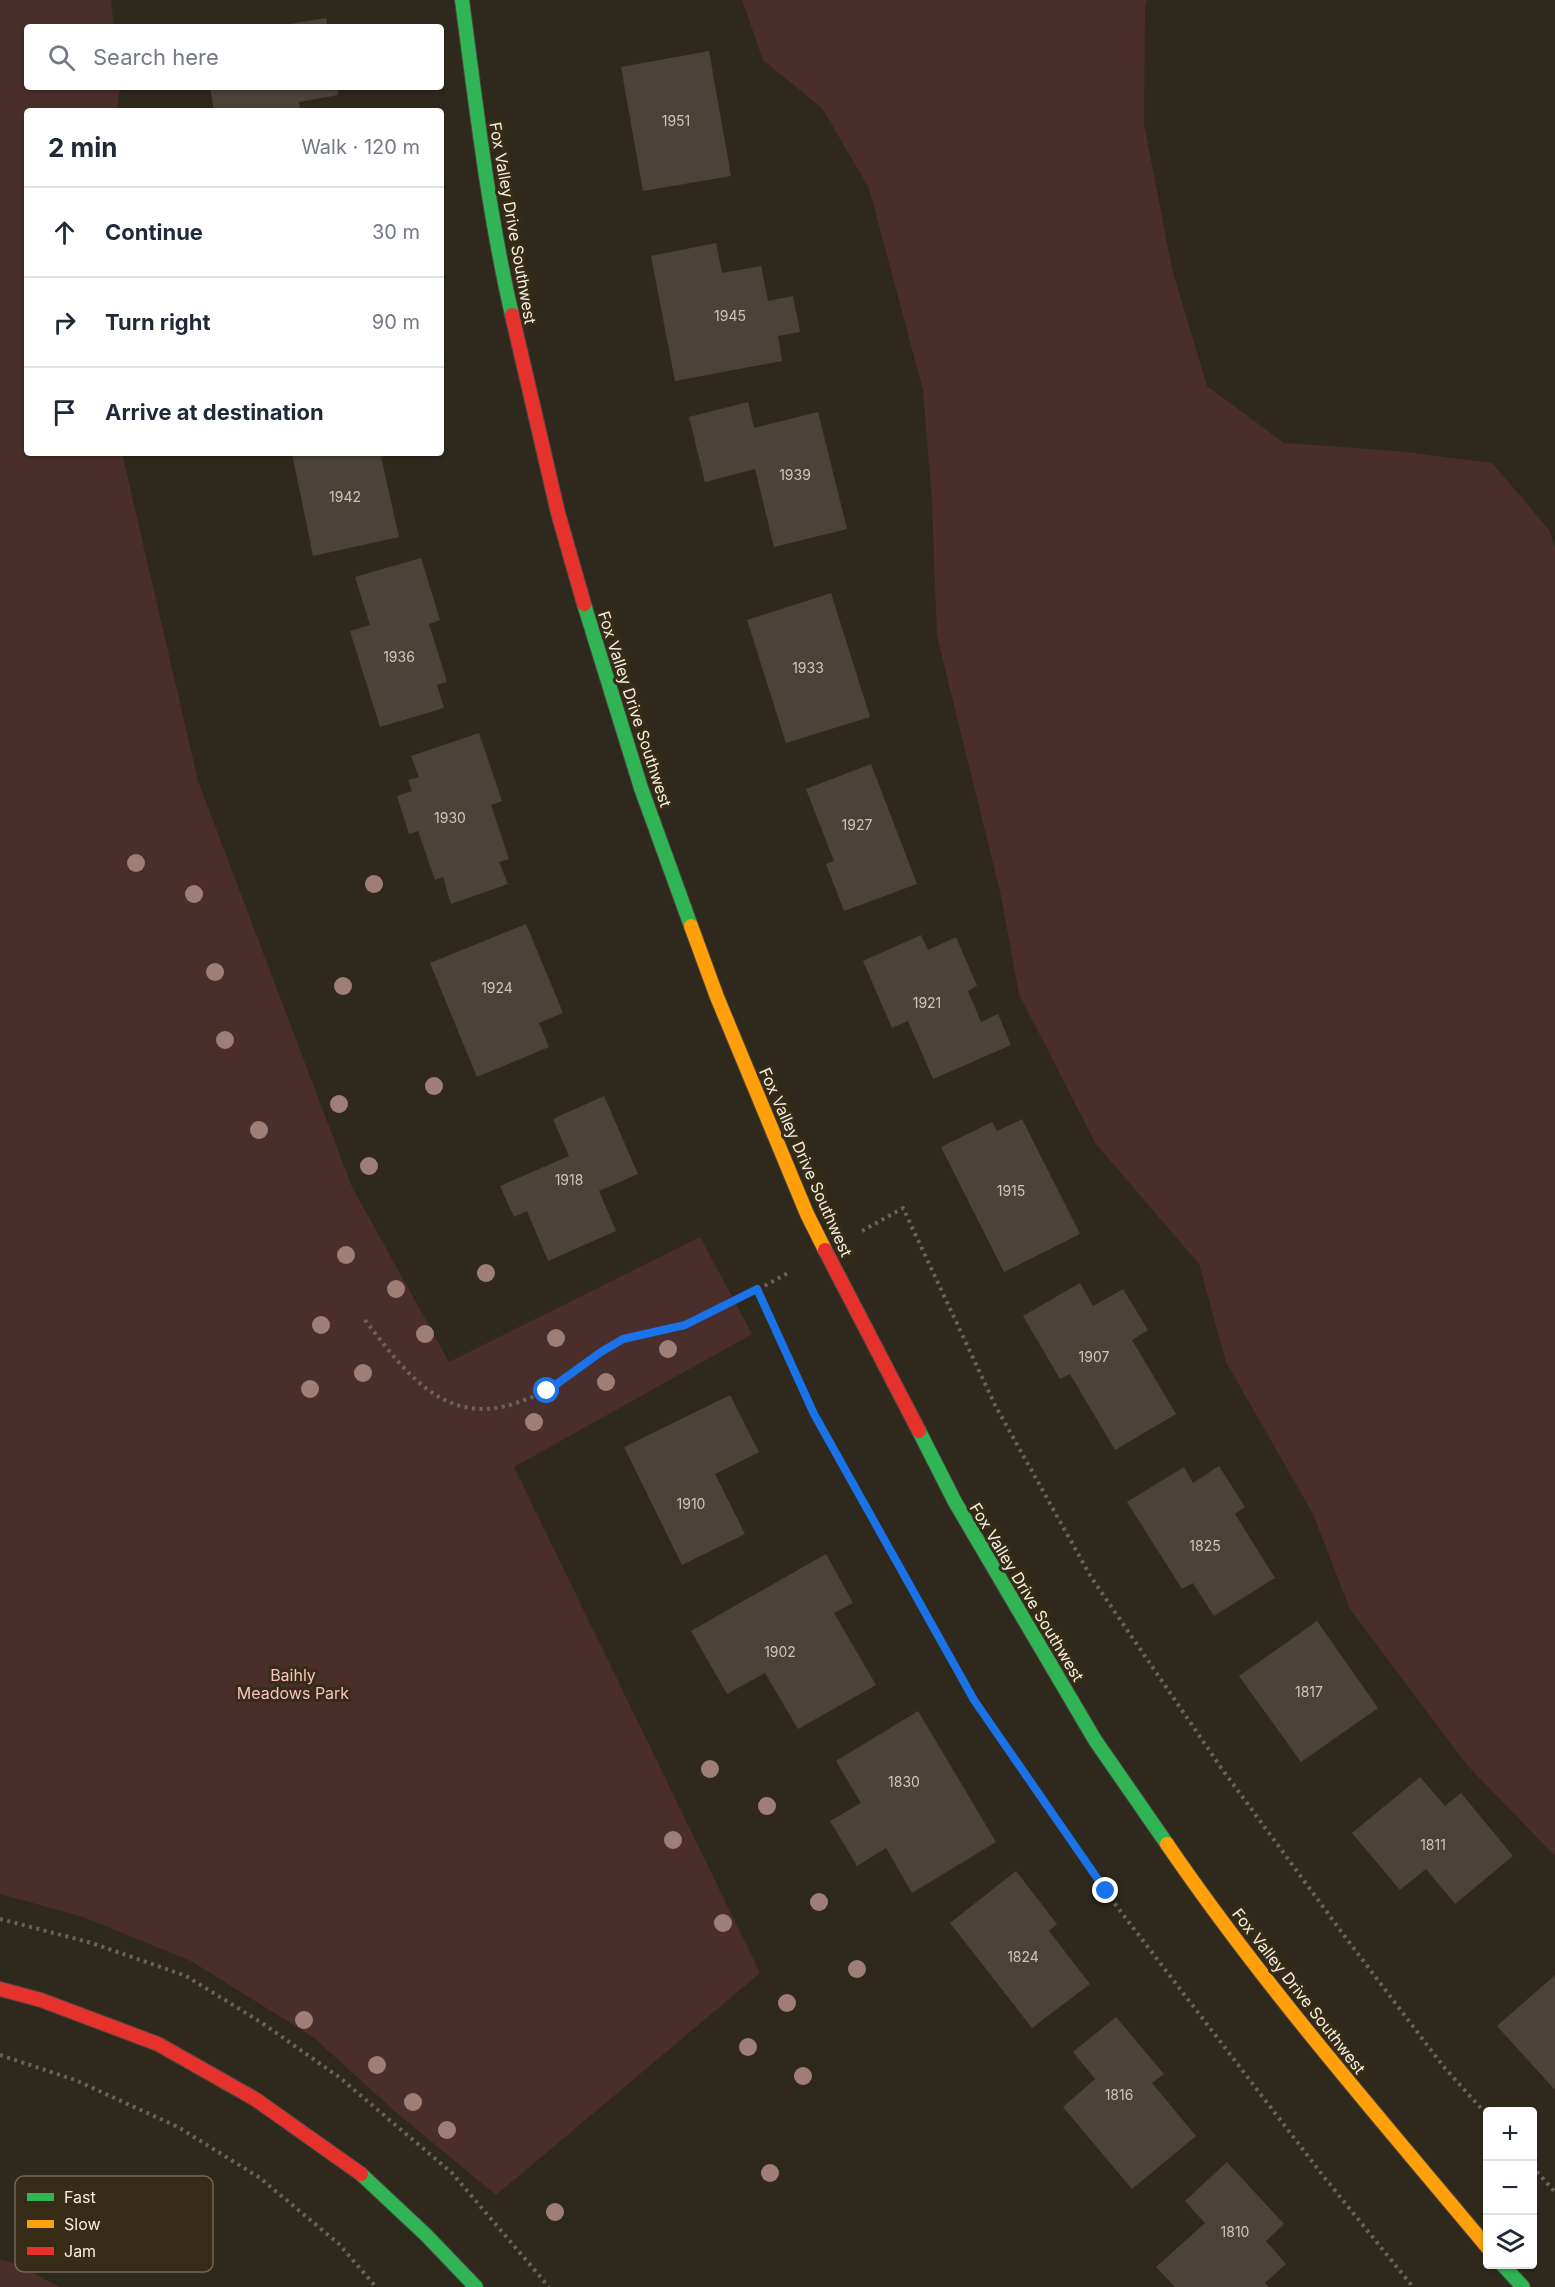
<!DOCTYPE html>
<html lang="en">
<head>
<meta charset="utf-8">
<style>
	:root { --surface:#fff; --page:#f2f2f3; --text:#1f2937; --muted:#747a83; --line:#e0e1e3 }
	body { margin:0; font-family:Inter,sans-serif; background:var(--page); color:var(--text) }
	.controls { position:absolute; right:18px; bottom:18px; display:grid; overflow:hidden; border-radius:6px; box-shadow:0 2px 4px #0004 }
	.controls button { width:54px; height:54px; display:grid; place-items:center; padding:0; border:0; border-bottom:2px solid var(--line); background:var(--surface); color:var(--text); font:30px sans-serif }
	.stop { position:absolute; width:18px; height:18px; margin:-14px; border:4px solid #1a73e8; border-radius:50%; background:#fff }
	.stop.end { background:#1a73e8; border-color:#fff; box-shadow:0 2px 6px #0008 }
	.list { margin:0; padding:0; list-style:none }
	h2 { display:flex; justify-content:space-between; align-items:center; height:78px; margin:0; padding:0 24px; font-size:26px }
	h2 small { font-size:20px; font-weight:400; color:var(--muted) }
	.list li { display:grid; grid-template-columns:39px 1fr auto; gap:18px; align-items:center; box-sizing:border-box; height:90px; padding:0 24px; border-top:2px solid var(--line) }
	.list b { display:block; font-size:22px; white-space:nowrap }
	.list em { font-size:20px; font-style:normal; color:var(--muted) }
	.icon { flex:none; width:33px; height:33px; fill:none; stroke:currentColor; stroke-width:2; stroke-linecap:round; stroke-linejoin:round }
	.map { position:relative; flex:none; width:1555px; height:2287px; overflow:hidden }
	.search { position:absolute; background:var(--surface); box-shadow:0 2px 4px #0004; left:24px; top:24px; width:420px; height:66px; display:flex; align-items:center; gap:15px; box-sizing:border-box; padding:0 21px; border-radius:6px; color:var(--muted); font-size:22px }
	.panel { position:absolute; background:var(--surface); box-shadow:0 2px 4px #0004; left:24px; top:108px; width:420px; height:348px; border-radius:6px }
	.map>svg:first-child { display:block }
</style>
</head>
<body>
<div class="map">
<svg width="1555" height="2287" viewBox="0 0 1555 2287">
	<rect width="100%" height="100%" fill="#2f291d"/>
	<!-- green -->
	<path fill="#4a2e2b" d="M0,0h111l3,27h-87v60h93l-3,24h-90v342h95l76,328 154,406 97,175 251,-125 52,97 -238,133 246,506 -264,222 -98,-81 -85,-77 -122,-76 -108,-44 -83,-23z
		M742,0h405l-2,4 -1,120 28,145 35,117 77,57 113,8 95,12 58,68 5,17v1308l-88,-91 -117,-156 -37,-95 -87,-152 -27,-98 -103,-120 -77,-150 -18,-98 -64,-260 -5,-134 -9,-112 -54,-202 -47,-80 -59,-48z
		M0,2259l21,7 38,21h-59z"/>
	<!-- building -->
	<path fill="#4b433a" d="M326,18l2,9h-51v-1z
		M709,51l22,125 -88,15 -22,-124z
		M210,87h127l1,8 -39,7 1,9h-86z
		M716,243l6,30 39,-7 7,35 25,-5 7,36 -22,4 4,25 -107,20 -24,-125z
		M748,402l6,26 64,-16 29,117 -73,18 -19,-78 -50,13 -16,-65z
		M292,453h102l-13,4 18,80 -86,19z
		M421,558l19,62 -11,4 18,58 -10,3 7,23 -64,19 -30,-96 20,-6 -15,-48z
		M831,593l39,124 -84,26 -39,-123z
		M479,733l23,68 -11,4 18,54 -10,3 9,22 -57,20 -8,-27 -8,3 -17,-49 -9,3 -12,-38 15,-5 -4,-11 11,-3 -8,-21z
		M871,764l46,120 -73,27 -18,-47 8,-3 -28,-72z
		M526,924l37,89 -24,10 10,24 -72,30 -47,-114z
		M921,935l7,15 28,-13 21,49 -9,5 13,31 17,-8 13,31 -78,34 -25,-58 -16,7 -29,-67z
		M604,1096l34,78 -39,17 17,40 -68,30 -21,-50 -13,6 -14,-31 69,-30 -16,-37z
		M1022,1119l58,115 -76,38 -63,-125 51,-25 5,9z
		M1080,1283l13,23 30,-17 25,41 -16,10 44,74 -61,36 -45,-76 -10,5 -37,-63z
		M730,1395l29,57 -44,22 30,60 -63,31 -58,-118z
		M1219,1466l26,41 -10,7 40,64 -61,38 -21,-33 -11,6 -55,-87 57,-35 9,16z
		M826,1554l27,49 -19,10 42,72 -78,44 -33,-56 -38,21 -36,-63z
		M1317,1621l61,87 -77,54 -62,-86z
		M918,1711l78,131 -84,51 -26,-45 -29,18 -27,-45 31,-18 -25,-42z
		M1420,1777l25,29 16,-13 52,63 -58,48 -29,-35 -26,21 -48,-57z
		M1016,1871l41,53 -8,7 41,53 -58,44 -82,-105z
		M1555,1975v115l-58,-64z
		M1116,2017l48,57 -12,9 44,53 -64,53 -69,-82 32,-28 -22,-27z
		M1227,2162l57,62 -18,17 20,23 -21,19 4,4h-94l-19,-20 49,-44 -20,-22z"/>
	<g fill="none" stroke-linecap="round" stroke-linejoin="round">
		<!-- fast casing -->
		<g stroke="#4b463c" stroke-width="16">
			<path id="fast" d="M462,0c14,105 26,211 50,315
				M584,604l57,184 50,138
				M919,1431l36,71 140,238 72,104
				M361,2174l65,61 50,52
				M1502,2264l21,23"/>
		</g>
		<!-- slow casing -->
		<g stroke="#4b463c" stroke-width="16">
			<path id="slow" d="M691,926l26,71 90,217 18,36
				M1167,1844c97,142 211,272 321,404"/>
		</g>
		<!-- jam casing -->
		<g stroke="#4b463c" stroke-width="16">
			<path id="jam" d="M512,315l46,198 26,91
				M825,1250l94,181
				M0,1989l41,11 117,44 97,55 106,75"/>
		</g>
		<!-- path -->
		<path stroke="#69645b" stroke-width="4" stroke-dasharray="3 4.5" stroke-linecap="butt" d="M862,1231l41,-23 92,197 96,172 131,192 124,169 97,128 45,50
			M757,1289l57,125 160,286 131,191 219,286 89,110
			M365,1320c40,52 80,109 154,82 10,-4 21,-7 30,-12 24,-16 47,-41 75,-51 20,-7 43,-7 62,-15 35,-14 69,-33 102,-51
			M0,1919l92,24 94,33 76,47 77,54 113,96 97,114
			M0,2055l75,25 103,47 82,51 79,66 37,43
			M1532,2166l23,26"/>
		<!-- fast -->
		<use href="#fast" stroke="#30b455" stroke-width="14"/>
		<!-- slow -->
		<use href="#slow" stroke="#ff9f0a" stroke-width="14"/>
		<!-- jam -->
		<use href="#jam" stroke="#e5322d" stroke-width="14"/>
	</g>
	<!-- trees -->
	<g fill="#9e7e76">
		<circle cx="136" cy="863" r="9"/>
		<circle cx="374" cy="884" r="9"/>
		<circle cx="194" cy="894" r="9"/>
		<circle cx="215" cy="972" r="9"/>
		<circle cx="343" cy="986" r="9"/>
		<circle cx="225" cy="1040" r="9"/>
		<circle cx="434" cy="1086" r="9"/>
		<circle cx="339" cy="1104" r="9"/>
		<circle cx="259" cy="1130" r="9"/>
		<circle cx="369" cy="1166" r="9"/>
		<circle cx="346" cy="1255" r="9"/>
		<circle cx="486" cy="1273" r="9"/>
		<circle cx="396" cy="1289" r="9"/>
		<circle cx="321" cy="1325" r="9"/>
		<circle cx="425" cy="1334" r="9"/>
		<circle cx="556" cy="1338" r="9"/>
		<circle cx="668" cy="1349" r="9"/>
		<circle cx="363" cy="1373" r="9"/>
		<circle cx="606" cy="1382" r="9"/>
		<circle cx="310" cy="1389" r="9"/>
		<circle cx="534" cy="1422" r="9"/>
		<circle cx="710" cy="1769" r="9"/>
		<circle cx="767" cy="1806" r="9"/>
		<circle cx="673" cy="1840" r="9"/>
		<circle cx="819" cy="1902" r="9"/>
		<circle cx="723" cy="1923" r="9"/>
		<circle cx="857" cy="1969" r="9"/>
		<circle cx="787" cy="2003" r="9"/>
		<circle cx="304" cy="2020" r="9"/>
		<circle cx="748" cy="2047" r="9"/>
		<circle cx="377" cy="2065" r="9"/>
		<circle cx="803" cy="2076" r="9"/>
		<circle cx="413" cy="2102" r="9"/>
		<circle cx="447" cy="2130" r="9"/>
		<circle cx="770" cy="2173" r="9"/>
		<circle cx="555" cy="2212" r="9"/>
	</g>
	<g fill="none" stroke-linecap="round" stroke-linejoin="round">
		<!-- route -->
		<path stroke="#1a73e8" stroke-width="8" d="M547,1391l54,-39 22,-13 62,-14 72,-36 57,125 160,286 132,191"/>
	</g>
	<g text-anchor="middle" stroke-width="6" stroke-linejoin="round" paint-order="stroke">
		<!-- number labels -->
		<g font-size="14" fill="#ccc5b8">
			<text x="676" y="126">1951</text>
			<text x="730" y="321">1945</text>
			<text x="795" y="480">1939</text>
			<text x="345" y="502">1942</text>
			<text x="399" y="662">1936</text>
			<text x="808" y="673">1933</text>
			<text x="450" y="823">1930</text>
			<text x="857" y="830">1927</text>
			<text x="497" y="993">1924</text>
			<text x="927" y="1008">1921</text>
			<text x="569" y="1185">1918</text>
			<text x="1011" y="1196">1915</text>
			<text x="1094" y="1362">1907</text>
			<text x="691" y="1509">1910</text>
			<text x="1205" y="1551">1825</text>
			<text x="780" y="1657">1902</text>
			<text x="1309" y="1697">1817</text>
			<text x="904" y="1787">1830</text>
			<text x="1433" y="1850">1811</text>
			<text x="1023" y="1962">1824</text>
			<text x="1119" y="2100">1816</text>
			<text x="1235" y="2237">1810</text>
		</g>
		<!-- street labels -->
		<g font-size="16" fill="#f7f0e2" stroke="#372c15">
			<text transform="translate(513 223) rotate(80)" y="6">Fox Valley Drive Southwest</text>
			<text transform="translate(635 709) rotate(72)" y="6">Fox Valley Drive Southwest</text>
			<text transform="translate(806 1162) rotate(66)" y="6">Fox Valley Drive Southwest</text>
			<text transform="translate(1027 1592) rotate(59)" y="6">Fox Valley Drive Southwest</text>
			<text transform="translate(1299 1991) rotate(52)" y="6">Fox Valley Drive Southwest</text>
		</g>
		<!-- park labels -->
		<g font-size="16" fill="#f9c3bf" stroke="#372c15">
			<text x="293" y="1681">Baihly<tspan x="293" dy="18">Meadows Park</tspan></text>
		</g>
	</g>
	<!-- legend -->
	<rect x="15" y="2176" width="198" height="96" rx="9" fill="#372c15" stroke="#716752" stroke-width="1.5"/>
	<rect x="27" y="2193" width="27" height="8" fill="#30b455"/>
	<rect x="27" y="2220" width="27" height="8" fill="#ff9f0a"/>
	<rect x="27" y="2247" width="27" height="8" fill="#e5322d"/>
	<g font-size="16" fill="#f7f0e2">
		<text x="64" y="2203">Fast</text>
		<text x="64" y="2230">Slow</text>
		<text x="64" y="2257">Jam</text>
	</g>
</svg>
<div class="controls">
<button>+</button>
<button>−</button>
<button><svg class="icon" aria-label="layers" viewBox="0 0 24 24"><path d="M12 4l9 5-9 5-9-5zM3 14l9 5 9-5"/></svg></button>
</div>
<div class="stop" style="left:547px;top:1391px"></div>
<div class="stop end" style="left:1106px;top:1891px"></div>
<div class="search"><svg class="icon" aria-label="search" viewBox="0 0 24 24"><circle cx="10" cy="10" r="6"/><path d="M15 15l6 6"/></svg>Search here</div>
<section class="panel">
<h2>2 min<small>Walk · 120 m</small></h2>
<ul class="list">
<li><svg class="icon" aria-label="ahead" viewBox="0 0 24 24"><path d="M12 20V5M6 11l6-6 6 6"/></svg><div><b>Continue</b></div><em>30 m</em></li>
<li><svg class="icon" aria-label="right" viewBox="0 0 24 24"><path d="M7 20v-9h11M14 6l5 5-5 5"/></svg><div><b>Turn right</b></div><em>90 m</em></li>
<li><svg class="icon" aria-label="arrive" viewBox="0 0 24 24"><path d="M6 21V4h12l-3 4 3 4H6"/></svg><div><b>Arrive at destination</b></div></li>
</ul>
</section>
</div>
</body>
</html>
